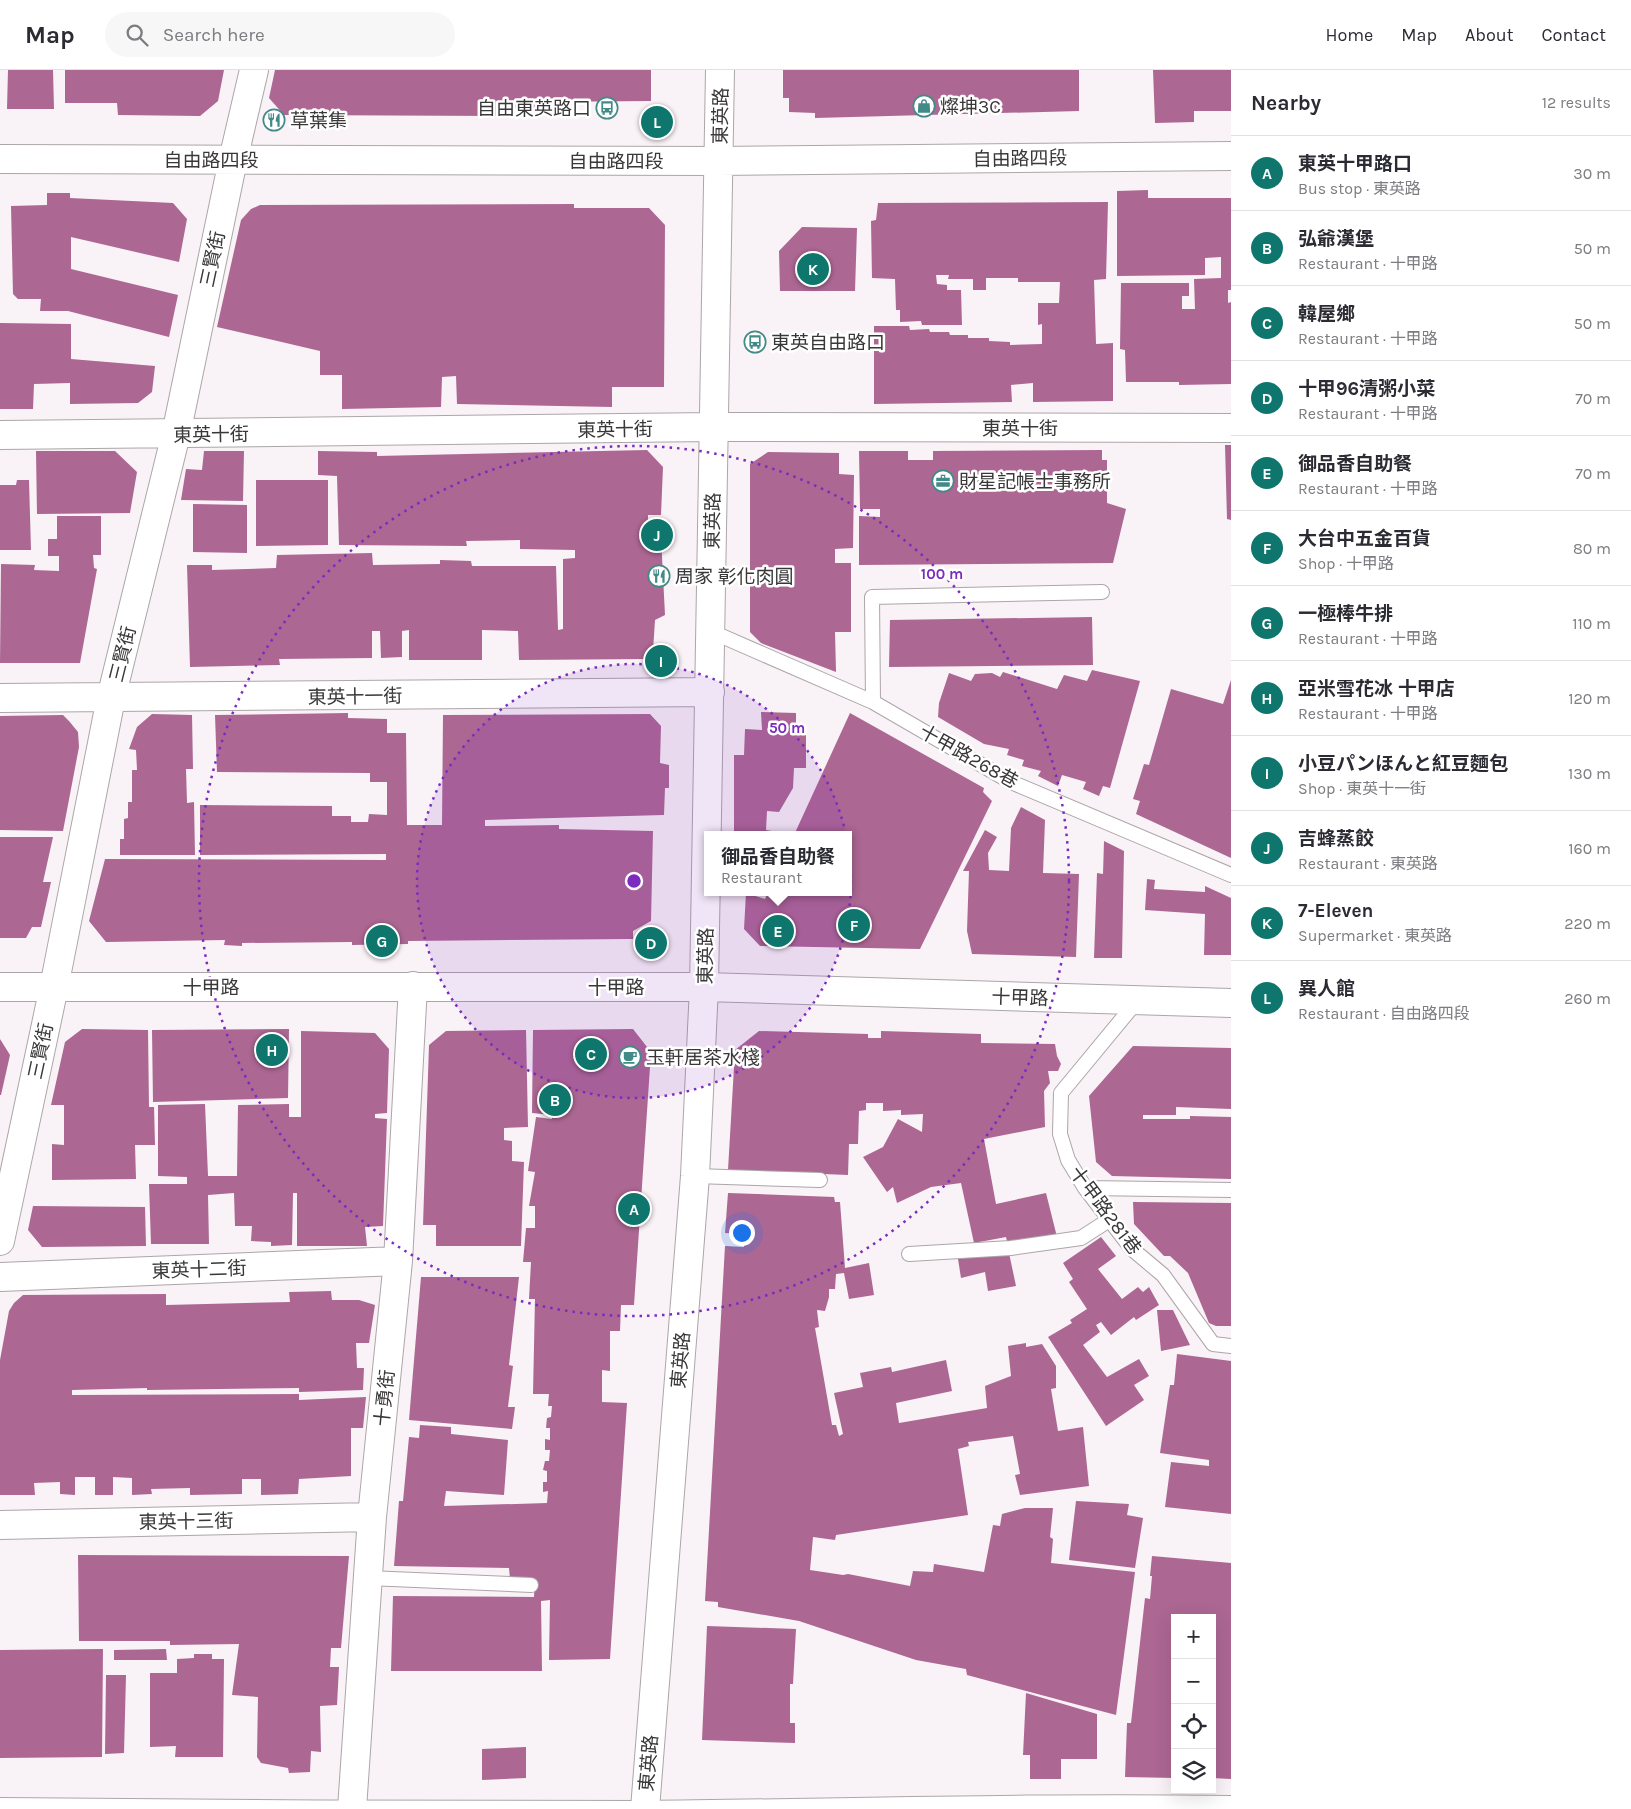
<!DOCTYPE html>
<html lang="en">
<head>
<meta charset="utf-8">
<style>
	:root { --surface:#fff; --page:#f7f7f7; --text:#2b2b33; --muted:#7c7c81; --line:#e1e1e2; --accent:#0f766e }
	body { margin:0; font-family:Karla,"Noto Sans TC","Noto Sans JP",sans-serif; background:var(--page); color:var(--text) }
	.controls { position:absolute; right:15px; bottom:15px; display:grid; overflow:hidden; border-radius:0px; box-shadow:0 5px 20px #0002 }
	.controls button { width:45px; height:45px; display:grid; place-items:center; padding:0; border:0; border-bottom:1px solid var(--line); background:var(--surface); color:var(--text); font:25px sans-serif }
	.you { position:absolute; left:741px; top:1162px; width:18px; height:18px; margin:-12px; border:4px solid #fff; border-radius:50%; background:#1a73e8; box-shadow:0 0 0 8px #1a73e833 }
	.badge { display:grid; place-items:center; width:32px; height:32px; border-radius:50%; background:var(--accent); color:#fff; font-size:16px; font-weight:700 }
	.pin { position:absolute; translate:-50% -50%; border:2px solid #fff; box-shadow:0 1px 5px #0006 }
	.popup { position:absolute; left:704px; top:761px; width:148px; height:65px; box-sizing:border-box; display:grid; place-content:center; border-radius:0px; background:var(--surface); filter:drop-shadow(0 1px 4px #0005); font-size:16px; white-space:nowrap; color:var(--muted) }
	.popup b { font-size:19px; color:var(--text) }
	.popup::after { content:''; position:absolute; left:50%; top:100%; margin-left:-10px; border:10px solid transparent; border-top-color:var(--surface) }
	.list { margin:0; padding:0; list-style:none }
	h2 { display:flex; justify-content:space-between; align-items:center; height:65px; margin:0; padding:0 20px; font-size:21px }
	h2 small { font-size:16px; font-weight:400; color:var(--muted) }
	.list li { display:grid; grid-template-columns:32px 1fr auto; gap:15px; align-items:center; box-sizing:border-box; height:75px; padding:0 20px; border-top:1px solid var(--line) }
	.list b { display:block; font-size:19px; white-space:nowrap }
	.list p { margin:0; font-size:16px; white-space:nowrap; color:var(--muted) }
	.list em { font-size:16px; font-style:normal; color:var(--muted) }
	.icon { flex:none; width:28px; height:28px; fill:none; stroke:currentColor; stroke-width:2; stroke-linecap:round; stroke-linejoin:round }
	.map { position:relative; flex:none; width:1231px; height:1739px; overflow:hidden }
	header { display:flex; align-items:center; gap:30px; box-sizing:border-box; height:70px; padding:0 25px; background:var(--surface); border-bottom:1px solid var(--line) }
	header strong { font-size:24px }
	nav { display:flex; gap:28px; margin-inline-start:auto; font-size:18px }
	.search { width:350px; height:45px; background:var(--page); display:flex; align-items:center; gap:12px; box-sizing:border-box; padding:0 18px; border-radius:28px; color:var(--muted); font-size:19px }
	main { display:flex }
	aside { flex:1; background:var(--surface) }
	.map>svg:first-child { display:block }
</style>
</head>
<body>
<header>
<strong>Map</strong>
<div class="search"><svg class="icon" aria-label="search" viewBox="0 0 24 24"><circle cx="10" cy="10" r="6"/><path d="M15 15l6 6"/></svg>Search here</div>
<nav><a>Home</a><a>Map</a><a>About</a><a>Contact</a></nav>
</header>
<main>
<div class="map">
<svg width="1231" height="1739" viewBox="0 0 1231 1739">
	<rect width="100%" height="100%" fill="#f9f2f6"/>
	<!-- building -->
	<path fill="#ac6793" d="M8,0h45l1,39h-47z
		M65,0h159l-6,31 -18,15 -82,-1 -1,-12h-52z
		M275,0h376v31l-114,1v5l-39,1v8l-214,-1 -15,-17z
		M783,0h296v41l-264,7v-5l-26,-1v-14h-6z
		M1153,0h78v41h-37v11l-39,1z
		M1148,120v8h83v92h-3v13l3,-1v82l-52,1v-3h-53l-1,-32 -5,-1 1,-66h68v13h-7v13h13l-1,-30 27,-1v-21l-16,1v17l-88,1v-85z
		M47,123h23v5l103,5 14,16 -8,43 -108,-25v32l107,26 -9,42 -101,-26h-28l1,-12h-23l-5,-5 -2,-88 36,-1z
		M1108,132l-2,77 -12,1 2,64 17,-1v58l-80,1v-19l-22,2 1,17 -138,2v-78h35l1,4 19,-1 1,3h19l1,3h18v3h21v3l21,1v3l32,-1v-20l-4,1v-22h21l1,-21h-42v-4h-32v12h-13v-11h-25l1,-4h-13l1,9 10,1v5h14l1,35h-40l-1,-4 -21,1v-12h-4l-1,-31 -23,-1 -1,-57 5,-1 2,-17z
		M574,134v4h75l16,17 -1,162h-52v20l-155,-3 -1,-28 -14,1 -1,30 -99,2v-34h-22v-24l-103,-24 24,-107 10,-11 9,-4z
		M802,157l55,1 -2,63h-75l-1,-40z
		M0,253l71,1v35l84,7 -3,26 -14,11 -68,1v-21l-36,1 -1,25h-33z
		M1225,375h6v75l-4,-1z
		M647,380l16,17 -2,48h-13v20l13,2 4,78 -10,5 -2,31 -4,8 -130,1 -1,-29 -36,-1v30h-73v-30l-7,1v26l-21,1 -1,-27h-8v27l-93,1 1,6 -90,2 -3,-102h25v5l64,-2 1,-13 95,-2 1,12 67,-1v-4l31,1 1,5h84l2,64 5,-1v-70l12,-1v-8l-55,-1v-9l-54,1 1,5 -128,-1 -2,-69 -19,-1v-24l59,1v4z
		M1102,380v10h5v43l19,6 -13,54 -254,2v-49l21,1v-8h-20l-1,-58h49v9h25v-9z
		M36,381h79l22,21 -7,41 -93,1z
		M204,381h40l-1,50 -62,-1 5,-31 16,1z
		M768,382l71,1v21l15,1 -1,73 -18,1v14h16v69h-16l1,40 -75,-29 -11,-11v-168z
		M17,410h12l2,70h-31v-65h16z
		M256,410h72v65l-72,1z
		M193,434l54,1v48l-54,-1z
		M57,446h44v39h-8l1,13 3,1 -17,94h-80l1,-99 34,1 -1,5 25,1v-15h-11v-17h9z
		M1092,547l1,48 -204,2 1,-47z
		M1092,600l48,11 -30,107 -7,-2 -4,10 -16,-7 3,-7 -24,-7 -4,11 -20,-10 3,-5 -19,-5 2,-6 -17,-5 2,-6 -25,-5 -46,-27 1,-14 10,-30 22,8 4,-7 17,-1 8,4 3,-5 54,17 7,-14 23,6z
		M1231,610v178l-95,-44 4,-13 -7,-2 11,-35 5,1 22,-76 52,15z
		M761,642l35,1v19h10v36h-12l-1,20 -14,24 -12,-1 -1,19 6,1v4h-38v-80h10l1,-26 17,1z
		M348,643v5l39,1v14h19l1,92h35l1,-110 207,-1 11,12 -1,37 9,2v23h-4l-1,27 -179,5v6l74,-1v4l94,2 -2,90 -18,10v8l-225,2v3l-56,1v-3l-110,1v3l-18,-1 1,-5 -119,2 -17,-21 16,-62 281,1v-6l-186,1v-50l132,1v10h19v6h17l1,-8 18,1v-33h-17v-9l-153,-1 -2,-57z
		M850,643l134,75 -1,4 9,9 -72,148 -160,-3 -16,-17 2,-36 19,6 3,-7h80v-57h-54z
		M152,644l40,1 1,54h-7l1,34 7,-1 1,53h-75v-16h4v-20l4,-1v-16h4v-32h5l-1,-20 -7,-1 8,-22z
		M63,645l6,6 9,11 1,15 -16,84 -63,-1v-114z
		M1021,737l24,13 -2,53 36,1 -3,83 -104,-3 -5,-23 2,-60h-6l22,-41 12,7 -9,16 1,17 20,1 2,-43z
		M0,767h53l-10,45h8l-10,45h-9l-6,11h-26z
		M1104,771l20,10 -2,107h-28l3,-85 6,1z
		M1147,809l8,1 -1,9 51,3v-6l26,12v57h-27l1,-41 -60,-4z
		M82,959l66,1 1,77h5l1,38h-20l1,34 -84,1v-36l12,1v-40h-13l14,-63z
		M289,959l-1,69 -135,4 -1,-72z
		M633,959l18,23 -17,253h-13l-1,26h-10v40l-8,-1v32l25,1 -17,256 -61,1 1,-60 -9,1 1,70h-151l2,-75 141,1 1,-18h-25l-1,-11 -115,-2 5,-65h4l6,-64 10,1 1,-13 31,2v7l57,6 -4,55 -58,-4 -2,15 103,-3 1,-12 -5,1v-10h4v-11l-4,-1 2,-9h4l1,-11h-5v-11l5,1v-12h-4l1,-10 4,-1 1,-11h-4l1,-12h-16l2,-95h-6l2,-37h-8l3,-34h9v-22h-6l6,-34 -7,-1 8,-54 16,2v-4l-20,-2 1,-83z
		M526,960l2,97 -24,1v12l8,1v20l12,1 -3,84h-85v-21h-13l6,-180 17,-14z
		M301,961l74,2 14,16 -2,64 -12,1v4l12,1 -4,107 -18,1 2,19h-70v-53h-4l-1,52 -21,1v-4l-20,-1 1,-15h-17l-1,-33 -26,2 1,49h-58l-2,-60h38v-7l-29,-1v-71l47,-1 3,72h29l1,-71 51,-1v13h12z
		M759,961l109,3v4h13v-7l100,3v9l74,1 2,12 4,8 -3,7h-10l2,12 -6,8 1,36 -61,12 12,65 50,-11 11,44 -49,8 -2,-8 -32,6 -13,-60 -30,4 -34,16 -4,-16 -6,5 -24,-35 20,-10 15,-28 24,13 1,-18 -22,1v-5l-18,1v-8h-17v7l-7,1 -1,33h-9l-1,31 -120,-5 7,-120z
		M0,969l10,16 -9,40h-1z
		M1133,976l98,2v61l-55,-2v8h-33v4h47v-3l41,1v62l-119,-3 -16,-14 -7,-66z
		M728,1123l106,4 1,5h5l5,66 24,-5 5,32 -25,4 -5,-26 -8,1 -1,15h-6v8l-4,14 -8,-1 2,17 -4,1 17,97h4l3,11 4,-2 -9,-41 29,-6 -3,-14 31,-6 1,5 54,-12 6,31 -56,12 3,20 88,-15 -2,-22 26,-10 -3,-30 18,-3v4l16,-3 14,22v22l-5,1 7,42 25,-4 6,59 -69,9 -5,-20 5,-1 -7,-38 -45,6 1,4 -11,3 10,66 -132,20 -1,5 -22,-3 -3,33 33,5 5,-1 62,12 3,-15 20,1 1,-8 50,8 9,-47 7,1 2,-12 23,-6h28l-3,29 3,2 -2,24 84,9 -19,143 -149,-40 -1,-6 -50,-9 -117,-39 -81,-14v-5l-13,-1 20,-355 19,1v-13l-19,-1z
		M1133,1132l98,1v123h-15l-7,-3 -21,-50 -18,-17h-6l-30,-32z
		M33,1136l112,1 1,39 -104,1 -14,-17z
		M1101,1167l15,19 -18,13 24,30 16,-12 5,5 6,-5 10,18 -23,15 -2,-3 -23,18 -10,-13 -5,3 4,7 -17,13 24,32 32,-18 10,17 -15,9 10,15 -38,26 -58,-89 24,-14 -2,-3 17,-11 -18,-27 4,-3 -10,-16z
		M1009,1183l7,33 -28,5 -3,-19 -24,6 -3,-19z
		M421,1207h98l-10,88 4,1 -5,41h7l-3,22 -103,-9z
		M331,1221l1,9h27l16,5 -6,38h-13l1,25h7l-1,22 -64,2v-4l-152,2v-2l-75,2v5l227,-1v6l67,-3 -3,31h-12v48l-52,3 -1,15 -37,1v-16h-19v15l-52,1v-7l-39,1 1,5 -20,1v-17l-19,-1v18h-18v-18h-20v18l-15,-1v-12l-26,1 1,12h-35v-135l9,-49 5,-8 9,-8 143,-1v11l124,-3 -1,-10z
		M1157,1240h16l17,35 -29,6z
		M1177,1284l54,7v153l-66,-7 6,-45 38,4v-6l-49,-7 10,-68h4z
		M1076,1431l53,3 -2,11 16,3 -8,50 -66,-8z
		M78,1485l271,1 -8,92h-10l-1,19h9l-2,38 -17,1 1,46 -10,-1 -1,21 -21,1 -1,-5 -27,-5 -4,-6 1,-60 -26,-2 7,-51 -69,1v-4h-91z
		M1152,1486l79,7v216l-19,-1v-160h-37v160l-50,-1 2,-54h4l14,-125 5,1 2,-23h-2z
		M707,1556l89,3 -3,55h-3v39h5v20l-93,-3z
		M103,1579l-1,108 -102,1v-108z
		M166,1579l1,11h-53v-10z
		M194,1584h18v5h12l-1,98h-48l1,-11 -26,1v-74h27v-14l17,-1z
		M106,1605h20l-2,78 -19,1z
		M1026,1623l71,21v45h-36v20h-31v-24h-7z
		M526,1677v31l-44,2v-31z"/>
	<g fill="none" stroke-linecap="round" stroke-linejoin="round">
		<!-- service casing -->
		<g stroke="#aca6a9" stroke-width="16">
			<path id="service" d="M710,561l163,71 138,80 220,93
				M873,632l-1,-105 230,-5
				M1137,931l-76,92 -1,41 8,26 17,28 47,61 31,26 50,69 18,2
				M695,1106l125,4
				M1085,1118l146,2
				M909,1184l102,-6 70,-10 28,-18
				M368,1508l163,7
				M0,1735c214,2 429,4 643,3 196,-2 392,-8 588,-5"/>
		</g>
		<!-- minor casing -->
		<g stroke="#aca6a9" stroke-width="30">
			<path id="minor" d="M0,89l719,2 512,-5
				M0,365l714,-8 517,1
				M0,628l710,-6
				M0,917h704l527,16
				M0,1171l54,-254 57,-289 65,-264 57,-274 21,-90
				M0,1207l398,-16
				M0,1455l372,-8
				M352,1739l20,-292 26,-256 15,-275
				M645,1739l50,-633 9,-189 16,-917"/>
		</g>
		<!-- service -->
		<use href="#service" stroke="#fff" stroke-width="14"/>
		<!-- minor -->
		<use href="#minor" stroke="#fff" stroke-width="28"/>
	</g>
	<!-- distance rings -->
	<circle cx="634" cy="811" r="217" fill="#7b2cbf" fill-opacity=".12"/>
	<g fill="none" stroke="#7b2cbf" stroke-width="2.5" stroke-dasharray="2.5 5">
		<circle cx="634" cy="811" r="217"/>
		<circle cx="634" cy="811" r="435"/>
	</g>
	<!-- icons -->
	<defs>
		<g id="shop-ring" transform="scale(1.125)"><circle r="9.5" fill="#fff" stroke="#428a87" stroke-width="1.5"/><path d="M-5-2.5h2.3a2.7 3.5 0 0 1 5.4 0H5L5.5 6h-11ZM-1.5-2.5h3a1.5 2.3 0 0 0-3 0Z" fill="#428a87"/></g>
		<g id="bus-ring" transform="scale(1.125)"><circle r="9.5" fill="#fff" stroke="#428a87" stroke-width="1.5"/><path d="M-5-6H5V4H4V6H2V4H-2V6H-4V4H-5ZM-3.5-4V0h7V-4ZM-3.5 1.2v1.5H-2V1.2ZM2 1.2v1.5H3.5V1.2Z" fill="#428a87"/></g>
		<g id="restaurant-ring" transform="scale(1.125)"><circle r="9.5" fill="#fff" stroke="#428a87" stroke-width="1.5"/><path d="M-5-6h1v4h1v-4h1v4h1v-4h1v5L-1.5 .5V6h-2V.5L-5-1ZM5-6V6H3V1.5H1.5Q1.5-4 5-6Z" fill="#428a87"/></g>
		<g id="office-ring" transform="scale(1.125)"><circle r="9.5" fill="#fff" stroke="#428a87" stroke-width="1.5"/><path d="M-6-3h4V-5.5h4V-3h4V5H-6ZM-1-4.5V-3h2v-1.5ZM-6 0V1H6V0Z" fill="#428a87"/></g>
		<g id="cafe-ring" transform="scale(1.125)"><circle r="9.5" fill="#fff" stroke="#428a87" stroke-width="1.5"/><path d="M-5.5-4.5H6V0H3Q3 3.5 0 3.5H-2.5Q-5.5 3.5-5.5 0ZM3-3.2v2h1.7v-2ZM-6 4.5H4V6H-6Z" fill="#428a87"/></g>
	</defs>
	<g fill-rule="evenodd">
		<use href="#shop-ring" x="924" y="36"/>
		<use href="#bus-ring" x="607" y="38"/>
		<use href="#restaurant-ring" x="274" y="50"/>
		<use href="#bus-ring" x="755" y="272"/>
		<use href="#office-ring" x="943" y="411"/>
		<use href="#restaurant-ring" x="659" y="506"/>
		<use href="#cafe-ring" x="630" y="987"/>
	</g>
	<g text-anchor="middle" stroke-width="5" stroke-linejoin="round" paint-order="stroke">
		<!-- poi labels -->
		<g font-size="19" fill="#393738" stroke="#fff" text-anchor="start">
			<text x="940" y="43">燦坤3C</text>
			<text x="591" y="45" text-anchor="end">自由東英路口</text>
			<text x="290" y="57">草葉集</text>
			<text x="771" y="279">東英自由路口</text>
			<text x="959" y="418">財星記帳士事務所</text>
			<text x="675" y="513">周家 彰化肉圓</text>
			<text x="646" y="994">玉軒居茶水棧</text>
		</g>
		<!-- street labels -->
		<g font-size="19" fill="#393738" stroke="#fff">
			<text transform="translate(720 46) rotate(-89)" y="7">東英路</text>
			<text transform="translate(1020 88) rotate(-1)" y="7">自由路四段</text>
			<text x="211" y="97">自由路四段</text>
			<text x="616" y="98">自由路四段</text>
			<text transform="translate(212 189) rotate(-78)" y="7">三賢街</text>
			<text x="1020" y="365">東英十街</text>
			<text transform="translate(615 359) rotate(-1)" y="7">東英十街</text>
			<text transform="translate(211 364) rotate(-1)" y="7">東英十街</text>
			<text transform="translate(712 451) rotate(-89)" y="7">東英路</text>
			<text transform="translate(122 584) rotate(-76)" y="7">三賢街</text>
			<text transform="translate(355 626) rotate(-1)" y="7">東英十一街</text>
			<text transform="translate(969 686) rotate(29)" y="7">十甲路268巷</text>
			<text transform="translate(705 886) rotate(-89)" y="7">東英路</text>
			<text x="211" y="924">十甲路</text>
			<text x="616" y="924">十甲路</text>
			<text transform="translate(1020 927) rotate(2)" y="7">十甲路</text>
			<text transform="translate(40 981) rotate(-78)" y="7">三賢街</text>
			<text transform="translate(1106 1140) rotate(53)" y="7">十甲路281巷</text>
			<text transform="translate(199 1199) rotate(-2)" y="7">東英十二街</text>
			<text transform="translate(680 1290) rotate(-85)" y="7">東英路</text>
			<text transform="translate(384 1328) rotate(-84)" y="7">十勇街</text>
			<text transform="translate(186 1451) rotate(-1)" y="7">東英十三街</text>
			<text transform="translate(648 1693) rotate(-85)" y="7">東英路</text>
		</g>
	</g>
	<circle cx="634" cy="811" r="8" fill="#7b2cbf" stroke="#fff" stroke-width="2.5"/>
	<g font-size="15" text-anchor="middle" font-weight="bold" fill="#7b2cbf" stroke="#fff" stroke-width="5" stroke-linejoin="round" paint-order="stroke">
		<text x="942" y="509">100 m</text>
		<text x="787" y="663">50 m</text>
	</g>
</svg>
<div class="controls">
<button>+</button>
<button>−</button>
<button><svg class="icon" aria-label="locate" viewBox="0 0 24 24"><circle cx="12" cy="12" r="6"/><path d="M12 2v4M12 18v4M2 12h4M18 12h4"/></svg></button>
<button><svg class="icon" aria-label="layers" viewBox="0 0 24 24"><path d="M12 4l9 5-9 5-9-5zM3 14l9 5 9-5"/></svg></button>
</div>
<div class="you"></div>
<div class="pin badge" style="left:634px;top:1139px">A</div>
<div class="pin badge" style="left:555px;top:1030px">B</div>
<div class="pin badge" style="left:591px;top:984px">C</div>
<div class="pin badge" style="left:651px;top:873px">D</div>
<div class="pin badge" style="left:778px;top:861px">E</div>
<div class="popup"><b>御品香自助餐</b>Restaurant</div>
<div class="pin badge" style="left:854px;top:855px">F</div>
<div class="pin badge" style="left:382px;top:871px">G</div>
<div class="pin badge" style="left:272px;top:980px">H</div>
<div class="pin badge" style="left:661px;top:591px">I</div>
<div class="pin badge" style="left:657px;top:465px">J</div>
<div class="pin badge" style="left:813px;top:199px">K</div>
<div class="pin badge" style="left:657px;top:52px">L</div>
</div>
<aside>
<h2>Nearby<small>12 results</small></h2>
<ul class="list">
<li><span class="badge">A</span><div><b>東英十甲路口</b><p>Bus stop · 東英路</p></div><em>30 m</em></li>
<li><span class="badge">B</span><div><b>弘爺漢堡</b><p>Restaurant · 十甲路</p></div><em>50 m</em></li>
<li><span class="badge">C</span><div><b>韓屋鄉</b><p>Restaurant · 十甲路</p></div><em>50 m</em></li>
<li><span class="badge">D</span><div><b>十甲96清粥小菜</b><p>Restaurant · 十甲路</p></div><em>70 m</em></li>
<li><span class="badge">E</span><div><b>御品香自助餐</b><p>Restaurant · 十甲路</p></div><em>70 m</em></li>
<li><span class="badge">F</span><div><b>大台中五金百貨</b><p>Shop · 十甲路</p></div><em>80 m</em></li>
<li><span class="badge">G</span><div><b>一極棒牛排</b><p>Restaurant · 十甲路</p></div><em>110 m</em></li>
<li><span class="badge">H</span><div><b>亞米雪花冰 十甲店</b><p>Restaurant · 十甲路</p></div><em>120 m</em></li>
<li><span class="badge">I</span><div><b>小豆パンほんと紅豆麵包</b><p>Shop · 東英十一街</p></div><em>130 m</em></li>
<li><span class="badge">J</span><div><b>吉蜂蒸餃</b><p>Restaurant · 東英路</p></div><em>160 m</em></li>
<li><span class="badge">K</span><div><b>7-Eleven</b><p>Supermarket · 東英路</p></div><em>220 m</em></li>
<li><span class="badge">L</span><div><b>異人館</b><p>Restaurant · 自由路四段</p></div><em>260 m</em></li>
</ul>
</aside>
</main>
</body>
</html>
